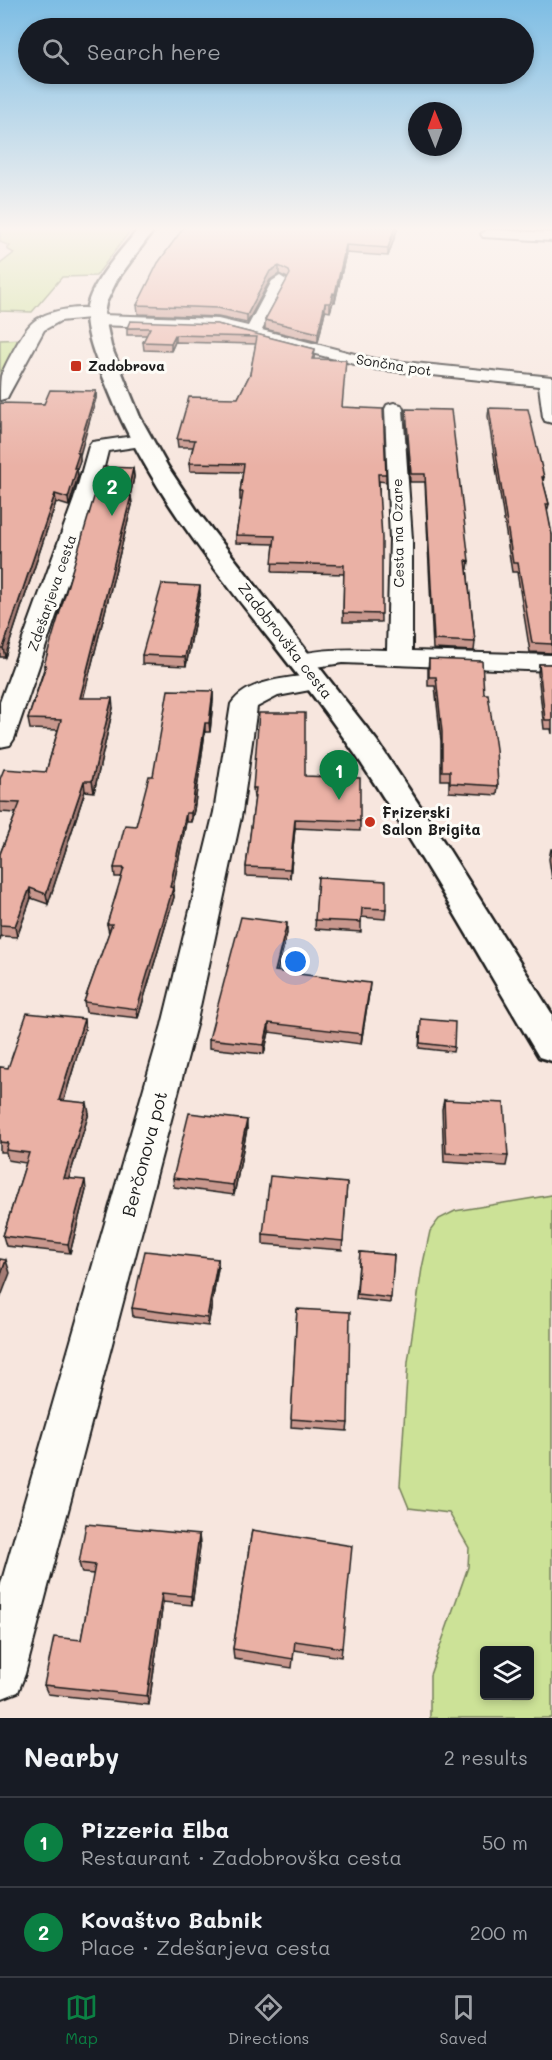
<!DOCTYPE html>
<html lang="en">
<head>
<meta charset="utf-8">
<style>
	:root { --surface:#171b24; --page:#20242c; --text:#f1f3f6; --muted:#9ea1a6; --line:#363941; --accent:#0b8043 }
	body { margin:0; font-family:Mali,sans-serif; background:var(--page); color:var(--text) }
	.controls { position:absolute; right:18px; bottom:18px; display:grid; overflow:hidden; border-radius:6px; box-shadow:0 3px 9px #0003 }
	.controls button { width:54px; height:54px; display:grid; place-items:center; padding:0; border:0; border-bottom:2px solid var(--line); background:var(--surface); color:var(--text); font:30px sans-serif }
	.compass { position:absolute; left:408px; top:102px; width:54px; height:54px; border-radius:50%; background:var(--surface); box-shadow:0 3px 9px #0003; rotate:359deg }
	.you { position:absolute; left:296px; top:962px; width:21px; height:21px; margin:-15px; border:4px solid #fff; border-radius:50%; background:#1a73e8; box-shadow:0 0 0 9px #1a73e833 }
	.badge { display:grid; place-items:center; width:39px; height:39px; border-radius:50%; background:var(--accent); color:#fff; font-size:20px; font-weight:700 }
	.pin { position:absolute; translate:-50% -50px; filter:drop-shadow(0 2px 3px #0008) }
	.pin::after { content:''; position:absolute; top:32px; width:21px; height:18px; background:inherit; clip-path:polygon(0 0,100% 0,50% 100%) }
	.list { margin:0; padding:0; list-style:none }
	h2 { display:flex; justify-content:space-between; align-items:center; height:78px; margin:0; padding:0 24px; font-size:26px }
	h2 small { font-size:20px; font-weight:400; color:var(--muted) }
	.list li { display:grid; grid-template-columns:39px 1fr auto; gap:18px; align-items:center; box-sizing:border-box; height:90px; padding:0 24px; border-top:2px solid var(--line) }
	.list b { display:block; font-size:22px; white-space:nowrap }
	.list p { margin:0; font-size:20px; white-space:nowrap; color:var(--muted) }
	.list em { font-size:20px; font-style:normal; color:var(--muted) }
	.icon { flex:none; width:33px; height:33px; fill:none; stroke:currentColor; stroke-width:2; stroke-linecap:round; stroke-linejoin:round }
	.map { position:relative; flex:none; width:552px; height:1718px; overflow:hidden }
	.search { position:absolute; background:var(--surface); box-shadow:0 3px 9px #0003; left:18px; right:18px; top:18px; height:66px; display:flex; align-items:center; gap:15px; box-sizing:border-box; padding:0 21px; border-radius:33px; color:var(--muted); font-size:22px }
	.sheet { height:258px; background:var(--surface) }
	nav { display:flex; justify-content:space-around; align-items:center; box-sizing:border-box; height:84px; border-top:2px solid var(--line); background:var(--surface); font-size:16px; color:var(--muted) }
	nav a { display:grid; justify-items:center; gap:3px }
	nav .on { color:var(--accent) }
	.map>svg:first-child { display:block }
</style>
</head>
<body>
<div class="map">
<svg width="552" height="1718" viewBox="0 0 552 1718">
	<rect width="100%" height="100%" fill="#f7e6de"/>
	<filter id="ink" filterUnits="userSpaceOnUse"><feTurbulence type="fractalNoise" baseFrequency=".0167" numOctaves="2"/><feDisplacementMap in="SourceGraphic" scale="12" xChannelSelector="R" yChannelSelector="G"/><feConvolveMatrix kernelMatrix="1 2 1 2 8 2 1 2 1" color-interpolation-filters="sRGB"/></filter>
	<g filter="url(#ink)">
		<!-- green -->
		<path fill="#cce297" stroke="#747f5a" stroke-width="1.5" fill-rule="evenodd" d="M0,227h133l-37,49 -34,1 -30,35 -32,-1v-47l14,-11 -7,-4 3,-3 -10,-4z
			M24,339l-24,43v-42z
			M552,1195v523h-122v-43l38,-108 1,-19 -20,-35 -40,-5 -9,-22 8,-124 14,-94 8,-37 9,-12 16,-8zM484,1650h46v46h-46z"/>
		<g fill="none" stroke-linecap="round" stroke-linejoin="round">
			<!-- minor casing -->
			<g stroke="#1c1c1c" stroke-width="4">
				<path id="minor" d="M488,230l64,3v8l-69,-4 -2,-3z
					M280,276l8,5 -26,49 112,29 178,18v46l-7,-2 -2,-4 -4,-31 -165,-17 -156,-40 -122,-4 -6,-1 -1,-6 -29,3 -16,9 -35,64 -2,4 -7,2c0,-8 0,-17 1,-24 5,-13 22,-45 31,-53 15,-14 51,-18 69,-13l2,3 -1,2 116,4 30,7 24,-45z
					M394,403l7,2 2,4 9,130v112l140,4v16l-209,-8 -42,6 -9,-3 -4,-5 4,-5c31,-8 63,-7 95,-6l3,-111 -5,-130 2,-4z
					M141,435l7,2 3,4 -3,4 -40,6 -12,48 -82,240 -4,6 -10,2v-45l74,-203 15,-53 3,-4z
					M317,674l9,3 4,5 -4,5 -48,9 -21,11 -15,105 -46,213 -171,649 -7,18 -18,7v-112l162,-562 52,-213 17,-108c17,-25 59,-26 86,-30z"/>
			</g>
			<!-- secondary casing -->
			<g stroke="#1c1c1c" stroke-width="5">
				<path id="secondary" d="M140,227h16l-39,53 -11,23 -2,10 7,33 29,71 28,50 30,45 179,229 72,109 103,164v47l-13,-4c-61,-102 -118,-205 -184,-303 -82,-122 -192,-227 -247,-365 -9,-23 -20,-47 -22,-71 -2,-30 36,-68 54,-91z"/>
			</g>
			<!-- minor -->
			<use href="#minor" fill="#fdfcf7" fill-rule="evenodd"/>
			<!-- secondary -->
			<use href="#secondary" fill="#fdfcf7" fill-rule="evenodd"/>
		</g>
		<!-- wall -->
		<path fill="#c9988e" stroke="#1c1c1c" stroke-width="1.5" d="M184,227h214l-10,29 -42,-3 -11,49h-2l-3,10 -5,-1 -7,31 -53,-13v-9l23,-42 -9,-4 -9,6 -23,43 -29,-6 -80,-3 -1,-9z
			M217,324l98,25 -1,10 28,48 44,67v8l-7,-1 2,141h-38l1,-48 -72,-2 2,-28 -38,-1v-8l6,-35h-2v-8l3,-20 -53,-1 -1,-8 4,-16h-15l-1,-8 61,-41 12,-24 6,-30 -81,-2 -4,9 -27,-1 -1,-8 4,-7h-20v-7z
			M96,391v7l-17,57 1,6 -3,8 1,7 -9,30 -13,-4 -51,155h-5v-253h44z
			M489,408l55,69 -1,5 6,22 -2,8 5,23v118l-22,-1 -13,-80h-5l-24,-156z
			M406,409l63,152 -1,8h-1l8,73 -1,9 -41,-2 -8,-167h-15l-4,-65z
			M133,468l1,9 -4,19h1l1,9 -49,193 30,10 -19,84 -9,-1 -37,113 -17,-6 -14,39 -16,-1 -1,4v-86l16,-41 -16,-1v-33l46,-7 12,-42 -28,-1 -2,-10 16,-50v-4z
			M200,595l-14,71 -44,-2v-9z
			M429,659l55,35 14,92 -1,9 -48,-3v-12h-8v-39l-6,-55h-7v-17z
			M539,664h13v70l-1,-5h-7l-6,-56z
			M213,691v9l-3,32h-5l-11,78 -3,12h-5l-13,65 1,10 -36,121 -52,-6 -2,-10 25,-69 -2,-9 15,-47h-7l-1,-9 22,-42 17,-50z
			M305,776l55,45v10l-65,-3 -5,50 -44,-2v-9l9,-69h-1l-1,-10z
			M551,849h1v30l-3,-20z
			M318,877l68,32 -1,10 -24,-2v15l-46,-3z
			M287,933l-10,39 92,21 -8,51 -92,-12 -5,22 -55,-6v-9z
			M421,1019l33,28 -1,5 -34,-4z
			M85,1029l-21,71 25,13 -20,65 17,12 -16,63 -64,-7 -3,-10 23,-73 -18,-3 -2,-8h-6v-85l8,1z
			M444,1100l64,56 -2,10 -62,-4 -2,-53z
			M247,1129l-13,66 -60,-8 -1,-9z
			M347,1183l-5,67 -79,-6v-10z
			M360,1252l34,3 -4,48 -34,-4z
			M218,1259v9l-10,58 -75,-9 -1,-9z
			M297,1309l51,114 -1,8 -56,-4z
			M252,1530l90,118 -1,9 -47,-7 -2,18 -58,-9 -1,-10z
			M199,1535l1,11 -8,59 -29,-3 -14,103 -101,-11 -4,-9 37,-45 13,-66 -12,-1 -3,-10z"/>
		<!-- shaded-wall -->
		<path fill="#a47c74" stroke="#1c1c1c" stroke-width="1.5" d="M395,227h3l-10,29v-8z
			M346,245v8l-11,49v-8z
			M279,266v8l-9,6 -23,43v-8l23,-44z
			M333,293v9l-3,10v-9z
			M325,303v8l-7,31v-9z
			M175,335v7l-4,9v-8z
			M96,391v7l-16,57v6l-3,8 1,7 -9,30 -1,-8 9,-45z
			M133,468l1,9 -6,28 -1,-9z
			M55,494l1,8 -51,155 -2,-9z
			M131,496l1,9 -51,202 -1,-9z
			M200,586v9l-14,71 -1,-9z
			M213,691v9l-3,32 -1,-9z
			M112,698l1,10 -19,84 -2,-11z
			M205,723v9l-11,78 -3,12v-9z
			M84,781l1,10 -37,113 -2,-10z
			M186,813v9l-14,71 1,-5 1,9 -36,121 -1,-9 33,-122z
			M295,819v9l-5,50v-9z
			M30,888l1,10 -14,39 -2,-11z
			M287,923v10l-12,48v-10z
			M370,983l-1,10 -8,51 1,-10z
			M84,1019l1,10 -24,81 -2,-10z
			M269,1023v9l-5,22v-9z
			M87,1103l2,10 -23,75 -2,-10z
			M247,1120v9l-13,66 -1,-10z
			M85,1180l1,10 -16,63 -2,-9z
			M218,1259v9l-10,58 -1,-8z
			M6,1260l4,13 -10,26v-22z
			M199,1535l1,11 -8,59 -1,-9z
			M162,1593l1,9 -14,103 -2,-9z"/>
		<!-- building -->
		<path fill="#eab1a5" stroke="#1c1c1c" stroke-width="1.5" d="M184,227h211l-7,21 -42,-3 -11,49 -2,-1 -3,10h-5l-7,30 -53,-13 25,-46 -1,-3 -10,-5 -9,5 -23,44 -29,-7 -81,-3 21,-42z
			M130,321l87,3 98,25 -3,10 34,1 -4,47 41,2 3,65h-8l4,64v76l-39,-1 1,-48 -72,-2 3,-27 -39,-1 7,-43h-3l4,-28 -55,-1 6,-23 -18,-1 12,-42 49,1 12,-24 7,-37 -82,-2 -4,8 -28,-1 7,-14h-23z
			M50,390l46,1 -19,62h2l-5,15h3l-9,30 -13,-4 -52,154h-3v-245l44,1z
			M489,408l39,1 16,68h-2l7,27h-3l6,31v109l-20,-1 -14,-80h-5z
			M406,409l45,1 18,151 -3,-1 9,82 -41,-2 -9,-166h-14z
			M103,467l30,1 -6,28h4l-51,202h32l-20,83h-8l-38,113 -16,-6 -15,38 -15,-1v-71l20,-51 -20,-1v-23l4,-10 42,3 15,-52 -33,-1 18,-54h-2z
			M162,584l38,2 -15,71 -43,-2z
			M429,659l53,2 2,33h4l8,55 2,37 -48,-3v-12h-8v-39l-6,-55h-7z
			M539,664h13v56h-7z
			M168,690l45,1 -4,32h-4l-12,77 -2,13h-5l-16,74 3,1 -36,121 -53,-7 28,-78h-5l17,-56h-10l11,-43 11,1 13,-50h4z
			M259,713h46v63l55,2v43l-65,-2 -5,50 -44,-2 10,-79h-3z
			M318,877l68,4v28l-24,-1 -1,14 -46,-2z
			M241,917l46,6 -12,48 95,12 -8,51 -93,-11 -5,22 -55,-6z
			M27,1013l57,6 -25,81 28,3 -23,75 21,2 -17,64 -65,-8 26,-83 -23,-3 2,-7 -8,-1v-75l8,1z
			M421,1019l34,3 -1,25 -34,-4z
			M444,1100l60,3 4,53 -62,-3z
			M189,1113l58,7 -14,65 -60,-7z
			M270,1176l77,7 -4,58 -80,-7z
			M145,1251l73,8 -11,59 -75,-10z
			M360,1252l34,3 -3,43 -34,-4z
			M0,1259l6,1 -6,17z
			M297,1309l53,3 -2,111 -57,-4z
			M86,1524l113,11 -8,61 -29,-3 -15,103 -103,-11 10,-48 27,3 14,-75 -16,-2z
			M252,1530l100,16 -10,102 -47,-7 -2,18 -60,-10z"/>
	</g>
	<!-- sky -->
	<linearGradient id="sky" x2="0" y2="1"><stop stop-color="#7dbde4"/><stop offset="0.49" stop-color="#fbf4f0"/><stop offset="1" stop-color="#fbf4f0" stop-opacity="0"/></linearGradient>
	<rect width="552" height="467" fill="url(#sky)"/>
	<!-- markers -->
	<g fill="#c8321e" stroke="#fdfcf7" stroke-width="2">
		<rect x="70" y="360" width="12" height="12" rx="3"/>
		<circle cx="370" cy="822" r="6"/>
	</g>
	<g text-anchor="middle" stroke-width="6" stroke-linejoin="round" paint-order="stroke">
		<!-- far-street labels -->
		<g font-size="14" fill="#1c1c1c" stroke="#fdfcf7">
			<text transform="translate(394 365) rotate(9)" y="5">Sončna pot</text>
			<text transform="translate(398 533) rotate(-91)" y="5">Cesta na Ozare</text>
			<text transform="translate(52 593) rotate(-71)" y="5">Zdešarjeva cesta</text>
		</g>
		<!-- far-poi labels -->
		<g font-size="14" font-weight="bold" fill="#1c1c1c" stroke="#fdfcf7" text-anchor="start">
			<text x="88" y="371">Zadobrova</text>
		</g>
		<!-- street labels -->
		<g font-size="15" fill="#1c1c1c" stroke="#fdfcf7">
			<text transform="translate(285 641) rotate(52)" y="5">Zadobrovška cesta</text>
		</g>
		<!-- poi labels -->
		<g font-size="15" font-weight="bold" fill="#1c1c1c" stroke="#fdfcf7" text-anchor="start">
			<text x="382" y="818">Frizerski<tspan x="382" dy="17">Salon Brigita</tspan></text>
		</g>
		<!-- near-street labels -->
		<g font-size="18" fill="#1c1c1c" stroke="#fdfcf7">
			<text transform="translate(145 1154) rotate(-75)" y="6">Berčonova pot</text>
		</g>
	</g>
</svg>
<div class="controls">
<button><svg class="icon" aria-label="layers" viewBox="0 0 24 24"><path d="M12 4l9 5-9 5-9-5zM3 14l9 5 9-5"/></svg></button>
</div>
<svg class="compass" viewBox="-18 -18 36 36"><path d="M0-13l5 13h-10z" fill="#e53935"/><path d="M0 13l5-13h-10z" fill="#9ea1a6"/></svg>
<div class="you"></div>
<div class="pin badge" style="left:339px;top:800px">1</div>
<div class="pin badge" style="left:112px;top:516px">2</div>
<div class="search"><svg class="icon" aria-label="search" viewBox="0 0 24 24"><circle cx="10" cy="10" r="6"/><path d="M15 15l6 6"/></svg>Search here</div>
</div>
<section class="sheet">
<h2>Nearby<small>2 results</small></h2>
<ul class="list">
<li><span class="badge">1</span><div><b>Pizzeria Elba</b><p>Restaurant · Zadobrovška cesta</p></div><em>50 m</em></li>
<li><span class="badge">2</span><div><b>Kovaštvo Babnik</b><p>Place · Zdešarjeva cesta</p></div><em>200 m</em></li>
</ul>
</section>
<nav>
<a class="on"><svg class="icon" aria-label="map" viewBox="0 0 24 24"><path d="M3 6l6-2 6 2 6-2v14l-6 2-6-2-6 2zM9 4v14M15 6v14"/></svg>Map</a>
<a><svg class="icon" aria-label="directions" viewBox="0 0 24 24"><path d="M12 3l9 9-9 9-9-9zM9 14v-3h6M13 9l2 2-2 2"/></svg>Directions</a>
<a><svg class="icon" aria-label="saved" viewBox="0 0 24 24"><path d="M7 4h10v16l-5-4-5 4z"/></svg>Saved</a>
</nav>
</body>
</html>
